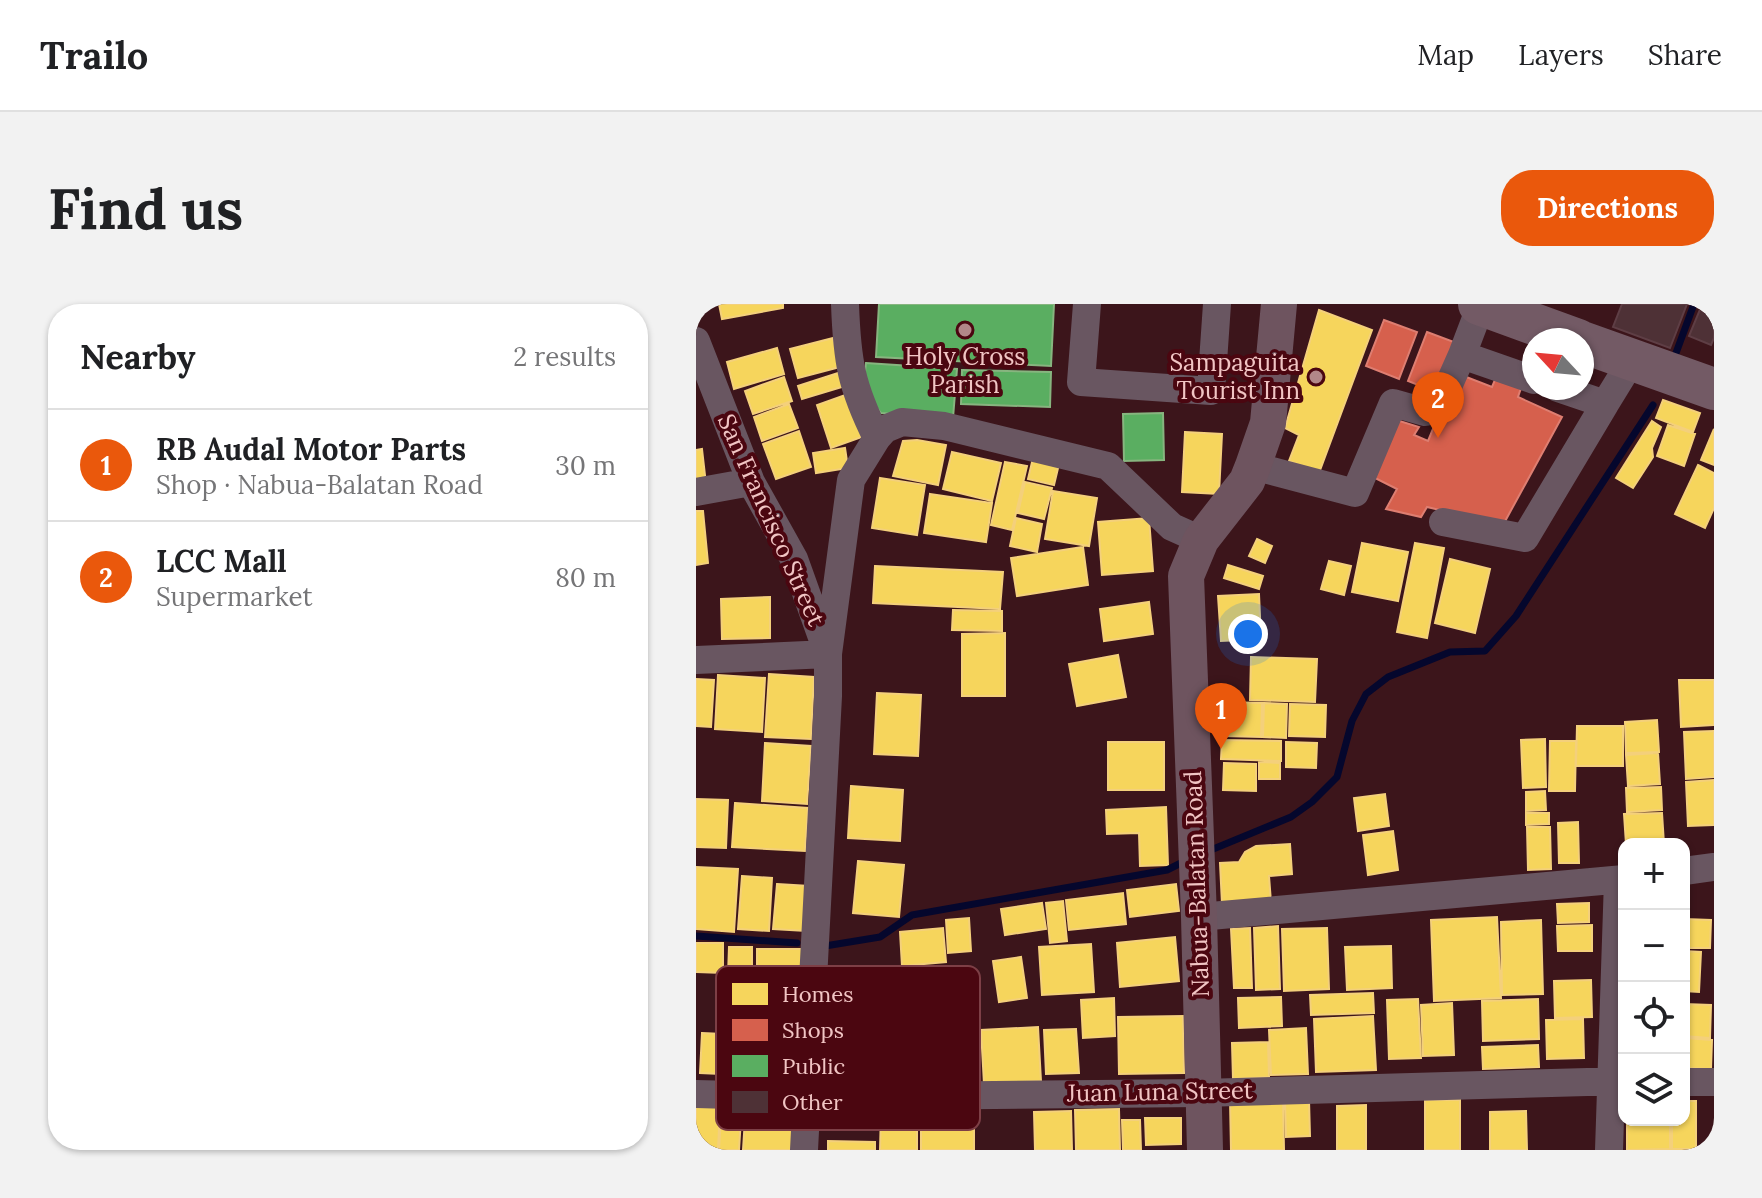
<!DOCTYPE html>
<html lang="en">
<head>
<meta charset="utf-8">
<style>
	:root { --surface:#fff; --page:#f2f2f2; --text:#202124; --muted:#757577; --line:#e0e0e0; --accent:#ea580c }
	body { margin:0; font-family:Lora,serif; background:var(--page); color:var(--text) }
	.controls { position:absolute; right:24px; bottom:24px; display:grid; overflow:hidden; border-radius:16px; box-shadow:0 2px 6px #0004 }
	.controls button { width:72px; height:72px; display:grid; place-items:center; padding:0; border:0; border-bottom:2px solid var(--line); background:var(--surface); color:var(--text); font:40px sans-serif }
	.compass { position:absolute; left:826px; top:24px; width:72px; height:72px; border-radius:50%; background:var(--surface); box-shadow:0 2px 6px #0004; rotate:296deg }
	.you { position:absolute; left:552px; top:330px; width:28px; height:28px; margin:-20px; border:6px solid #fff; border-radius:50%; background:#1a73e8; box-shadow:0 0 0 12px #1a73e833 }
	.badge { display:grid; place-items:center; width:52px; height:52px; border-radius:50%; background:var(--accent); color:#fff; font-size:26px; font-weight:700 }
	.pin { position:absolute; translate:-50% -66px; filter:drop-shadow(0 2px 4px #0008) }
	.pin::after { content:''; position:absolute; top:42px; width:28px; height:24px; background:inherit; clip-path:polygon(0 0,100% 0,50% 100%) }
	.list { margin:0; padding:0; list-style:none }
	h2 { display:flex; justify-content:space-between; align-items:center; height:104px; margin:0; padding:0 32px; font-size:34px }
	h2 small { font-size:26px; font-weight:400; color:var(--muted) }
	.list li { display:grid; grid-template-columns:52px 1fr auto; gap:24px; align-items:center; box-sizing:border-box; height:112px; padding:0 32px; border-top:2px solid var(--line) }
	.list b { display:block; font-size:30px; white-space:nowrap }
	.list p { margin:0; font-size:26px; white-space:nowrap; color:var(--muted) }
	.list em { font-size:26px; font-style:normal; color:var(--muted) }
	.icon { flex:none; width:44px; height:44px; fill:none; stroke:currentColor; stroke-width:2; stroke-linecap:round; stroke-linejoin:round }
	.map { position:relative; flex:none; width:1018px; height:846px; overflow:hidden; border-radius:32px }
	header { display:flex; align-items:center; gap:48px; box-sizing:border-box; height:112px; padding:0 40px; background:var(--surface); border-bottom:2px solid var(--line) }
	header strong { font-size:38px }
	nav { display:flex; gap:44px; margin-inline-start:auto; font-size:28px }
	.intro { display:flex; align-items:center; justify-content:space-between; box-sizing:border-box; height:192px; padding:0 48px }
	h1 { margin:0; font-size:56px }
	.button { padding:20px 36px; border-radius:32px; background:var(--accent); color:#fff; font-size:28px; font-weight:700 }
	main { display:flex; gap:48px; padding:0 48px }
	aside { flex:1; background:var(--surface); border-radius:32px; box-shadow:0 2px 6px #0004 }
	.map>svg:first-child { display:block }
</style>
</head>
<body>
<header>
<strong>Trailo</strong>
<nav><a>Map</a><a>Layers</a><a>Share</a></nav>
</header>
<div class="intro"><h1>Find us</h1><a class="button">Directions</a></div>
<main>
<aside>
<h2>Nearby<small>2 results</small></h2>
<ul class="list">
<li><span class="badge">1</span><div><b>RB Audal Motor Parts</b><p>Shop · Nabua-Balatan Road</p></div><em>30 m</em></li>
<li><span class="badge">2</span><div><b>LCC Mall</b><p>Supermarket</p></div><em>80 m</em></li>
</ul>
</aside>
<div class="map">
<svg width="1018" height="846" viewBox="0 0 1018 846">
	<rect width="100%" height="100%" fill="#3c151b"/>
	<!-- homes -->
	<path fill="#f6d55c" stroke="#f4d07b" stroke-width="2" d="M23,0h64v4l-61,11z
		M623,6l53,20 -53,143 -30,-12 10,-26 -14,-7z
		M137,34l7,29 -42,11 -8,-29z
		M81,44l7,26 -50,15 -7,-27z
		M145,68l4,14 -43,13 -4,-13z
		M88,73l8,24 -39,13 -8,-23z
		M152,90l14,43 -31,11 -14,-43z
		M967,96l37,13 -7,19 -37,-14z
		M93,100l9,24 -36,13 -8,-24z
		M956,117l9,6 -9,21 1,9 -20,31 -17,-10z
		M972,121l27,9 -11,32 -27,-10z
		M1018,125v36l-13,-5z
		M103,127l12,36 -35,12 -13,-35z
		M489,128l37,2 -3,60 -37,-2z
		M221,136l29,5 -8,40 -45,-9 10,-35z
		M149,144l3,20 -32,5 -3,-20z
		M6,145l4,35 -10,1v-35z
		M256,148l49,11 -9,38 -49,-12z
		M337,154l26,6 -5,21 -26,-6z
		M309,158l22,4 -15,64 -21,-5z
		M1002,161l16,8v35l-9,20 -30,-14z
		M184,174l45,7 -8,50 -45,-7z
		M329,178l27,6 -8,31 -26,-6z
		M357,187l44,7 -8,48 -44,-7z
		M234,190l62,9 -6,39 -62,-9z
		M0,207h7l5,52 -12,2z
		M320,214l26,6 -5,28 -27,-6z
		M453,214l4,53 -51,4 -4,-53z
		M561,235l15,7 -7,17 -16,-7z
		M666,239l46,9 -10,49 -46,-9z
		M719,239l29,5 -17,90 -30,-6z
		M387,243l5,38 -71,11 -6,-38z
		M754,255l40,10 -15,64 -40,-10z
		M633,257l22,5 -7,29 -23,-6z
		M532,261l35,11 -4,13 -35,-11z
		M179,262l128,6 -3,37 -127,-6z
		M563,290l2,45 -40,2 -3,-45z
		M74,293v41l-48,1 -1,-40z
		M453,298l4,32 -49,7 -4,-32z
		M257,306l49,1v20l-50,-1z
		M309,329v63h-43v-62z
		M422,351l8,42 -49,9 -8,-42z
		M555,353l66,2 -2,43 -65,-2z
		M73,370l45,3 -3,62 -46,-2z
		M22,371l47,3 -3,54 -47,-3z
		M0,375l18,1 -3,47 -15,-1z
		M983,376h35v45l-33,2z
		M181,389l44,2 -3,61 -44,-2z
		M529,398l37,1 -1,34 -37,-1z
		M568,399l23,1 -1,34 -23,-1z
		M594,400l36,1 -1,32 -36,-1z
		M961,416l2,32 -33,1 -1,-31z
		M881,422h46v40h-47z
		M1018,427v46l-28,2 -2,-47z
		M849,435l1,48 -23,1 -2,-48z
		M526,436l59,1v20l-60,-2z
		M854,437h26l-1,50h-26z
		M412,438h56v48h-56z
		M590,438l31,1 -1,25 -30,-1z
		M69,439l46,3 -4,58 -45,-3z
		M962,449l2,31 -32,2 -2,-31z
		M563,458l21,1v16h-21z
		M528,459l32,1v27l-33,-1z
		M1018,476v45l-26,1 -2,-44z
		M155,482l52,4 -3,51 -52,-3z
		M965,483l1,23 -35,2 -1,-24z
		M849,487l1,19 -20,1v-19z
		M689,490l4,32 -31,5 -4,-33z
		M0,495l32,1 -2,48 -30,-1z
		M39,499l73,5 -3,43 -73,-4z
		M470,503l2,58 -28,1 -1,-33 -32,1 -1,-24z
		M830,509h23v11l-23,1z
		M966,509l2,31h-38l-2,-30z
		M882,518l1,41h-20l-1,-40z
		M831,523h23l1,42 -23,1z
		M697,527l5,39 -30,5 -5,-40z
		M594,540l2,30 -23,2 2,26 -49,2 -2,-41 19,-1 6,-10 11,-6z
		M162,557l46,4 -5,52 -46,-4z
		M0,563l42,2 -4,63 -38,-3z
		M46,572l30,2 -3,53 -31,-2z
		M81,580l32,2 -3,45 -33,-2z
		M480,580l3,27 -49,6 -3,-27z
		M427,589l3,31 -57,6 -3,-30z
		M367,597l4,40 -17,2 -4,-40z
		M346,599l4,26 -41,6 -4,-26z
		M893,599v19l-31,1 -1,-19z
		M801,613l4,81 -67,3 -3,-81z
		M273,614l2,33 -23,2 -2,-33z
		M988,615l27,1 -1,28h-26z
		M845,616l2,74 -41,1 -1,-73z
		M896,621v26h-34l-1,-25z
		M582,622l2,63 -24,1 -2,-62z
		M247,624l3,34 -44,4 -2,-34z
		M554,624l2,60h-18l-3,-59z
		M631,624l2,61 -45,2 -2,-62z
		M479,633l4,44 -59,6 -3,-44z
		M0,639h27v30l-27,-1z
		M395,640l3,48 -52,3 -3,-48z
		M695,642l1,42 -45,2 -2,-43z
		M33,643h23v28h-24z
		M61,645h49v26l-49,-1z
		M988,647l17,1 -2,40 -15,-1z
		M325,653l6,41 -28,4 -6,-41z
		M895,676l1,37 -37,1 -1,-37z
		M677,689l1,20 -63,2 -1,-20z
		M585,693l1,29 -43,2 -1,-30z
		M418,694l1,38 -32,2 -2,-38z
		M722,695l3,59 -32,1 -2,-59z
		M842,695l1,40 -56,2 -1,-40z
		M756,699l2,52 -31,1 -2,-51z
		M988,700l27,1 -1,33 -26,-2z
		M487,712l1,57 -65,1 -1,-57z
		M677,712l3,54 -60,2 -2,-53z
		M887,715l1,39 -37,1 -1,-39z
		M342,723l3,54 -57,3 -3,-54z
		M610,724l2,46 -37,1 -2,-45z
		M380,725l3,44 -33,1 -2,-44z
		M6,729l42,2 -1,40 -43,-2z
		M988,734l28,2 -1,29 -27,-1z
		M572,738l1,35 -36,2 -1,-36z
		M842,741l1,22 -56,2 -1,-22z
		M587,794l1,52h-53l-1,-50z
		M613,796l1,36 -24,1 -1,-36z
		M729,796h35v50h-35z
		M26,797l20,1 -3,48h-20z
		M988,797h12v48h-24v-29h12z
		M50,799l50,2 -2,45h-51z
		M0,800l24,1 -2,45h-22z
		M670,801v45h-29v-44z
		M423,805l1,41h-44l-1,-40z
		M375,807l1,39h-37l-1,-38z
		M830,807l1,39h-37v-38z
		M185,808l36,1v37h-37z
		M449,814h36v26l-35,1z
		M426,816h18l1,30h-18z
		M931,816h43v29l-43,1z
		M225,822l53,1v23h-53z
		M132,837l47,1v8h-47z"/>
	<!-- shops -->
	<path fill="#d6604d" stroke="#de7e71" stroke-width="2" d="M688,16l33,12 -18,47 -33,-13z
		M731,28l35,13 -19,50 -35,-14z
		M760,69l36,14 5,-12 25,10 -4,12 44,20 -59,108 -76,-18 -6,10 -35,-8 11,-20 -26,-13 19,-58 29,9 -5,8 14,6z"/>
	<!-- public -->
	<path fill="#5aae61" stroke="#87b57f" stroke-width="2" d="M183,0h175l-3,62 -175,-9z
		M170,59l91,6 -4,49 -72,-5 -18,-23z
		M266,66l89,2 -1,35 -89,-3z
		M467,109l1,47 -40,1 -1,-47z"/>
	<g fill="none" stroke-linecap="round" stroke-linejoin="round">
		<!-- stream -->
		<path stroke="#05072d" stroke-width="7" d="M980,49l18,-49
			M510,548l85,-35 21,-15 25,-25 15,-56 14,-27 22,-17 62,-25 35,-1 31,-35 137,-211
			M0,632l101,7
			M129,642l55,-9 32,-22 255,-45 20,-10"/>
	</g>
	<!-- building -->
	<path fill="#4e3136" stroke="#5e3e45" stroke-width="2" d="M926,0h65l-17,44 -57,-21z
		M1005,3l13,5v26l-3,7 -22,-9z"/>
	<g fill="none" stroke-linecap="round" stroke-linejoin="round">
		<!-- minor -->
		<path stroke="#695661" stroke-width="28" d="M391,0l-6,78 130,9 6,-87
			M785,1l-19,50 72,25
			M0,37l55,141 43,77 34,95 -132,6
			M862,84l47,16 27,-44
			M181,134l8,-9 17,-7 42,4 164,40 64,61 29,13
			M557,162l102,27 38,-90 32,9 17,-12 20,-45
			M0,188l55,-10
			M747,218l82,16 80,-134
			M988,567l30,-4
			M503,613l425,-38
			M988,778h30
			M0,790l109,3 397,-4 422,-12
			M108,846l24,-454v-42l23,-174 26,-42c-26,-52 -30,-77 -32,-134
			M913,846l9,-270"/>
		<!-- major -->
		<path stroke="#6e545f" stroke-width="36" d="M509,846l-6,-233 -13,-341 15,-36 46,-59 6,-15 15,-43 11,-119"/>
		<!-- highway -->
		<path stroke="#735a65" stroke-width="42" d="M783,0l99,36
			M886,38l132,47"/>
	</g>
	<!-- markers -->
	<g fill="#b28789" stroke="#4b0610" stroke-width="3">
		<circle cx="269" cy="26" r="8"/>
		<circle cx="620" cy="73" r="8"/>
	</g>
	<g text-anchor="middle" stroke-width="8" stroke-linejoin="round" paint-order="stroke">
		<!-- poi labels -->
		<g font-size="24" fill="#f1c5c4" stroke="#4b0610">
			<text x="269" y="61">Holy Cross<tspan x="269" dy="28">Parish</tspan></text>
			<text x="604" y="67" text-anchor="end">Sampaguita<tspan x="604" dy="28">Tourist Inn</tspan></text>
		</g>
		<!-- street labels -->
		<g font-size="24" fill="#f1c5c4" stroke="#4b0610">
			<text transform="translate(75 216) rotate(66)" y="8">San Francisco Street</text>
			<text transform="translate(501 580) rotate(-92)" y="8">Nabua-Balatan Road</text>
			<text transform="translate(464 788) rotate(-1)" y="8">Juan Luna Street</text>
		</g>
	</g>
	<!-- legend -->
	<rect x="20" y="662" width="264" height="164" rx="12" fill="#4b0610" stroke="#7d3f46" stroke-width="2"/>
	<rect x="36" y="679" width="36" height="22" fill="#f6d55c"/>
	<rect x="36" y="715" width="36" height="22" fill="#d6604d"/>
	<rect x="36" y="751" width="36" height="22" fill="#5aae61"/>
	<rect x="36" y="787" width="36" height="22" fill="#4e3136"/>
	<g font-size="22" fill="#f1c5c4">
		<text x="86" y="698">Homes</text>
		<text x="86" y="734">Shops</text>
		<text x="86" y="770">Public</text>
		<text x="86" y="806">Other</text>
	</g>
</svg>
<div class="controls">
<button>+</button>
<button>−</button>
<button><svg class="icon" aria-label="locate" viewBox="0 0 24 24"><circle cx="12" cy="12" r="6"/><path d="M12 2v4M12 18v4M2 12h4M18 12h4"/></svg></button>
<button><svg class="icon" aria-label="layers" viewBox="0 0 24 24"><path d="M12 4l9 5-9 5-9-5zM3 14l9 5 9-5"/></svg></button>
</div>
<svg class="compass" viewBox="-18 -18 36 36"><path d="M0-13l5 13h-10z" fill="#e53935"/><path d="M0 13l5-13h-10z" fill="#757577"/></svg>
<div class="you"></div>
<div class="pin badge" style="left:525px;top:445px">1</div>
<div class="pin badge" style="left:742px;top:134px">2</div>
</div>
</main>
</body>
</html>
